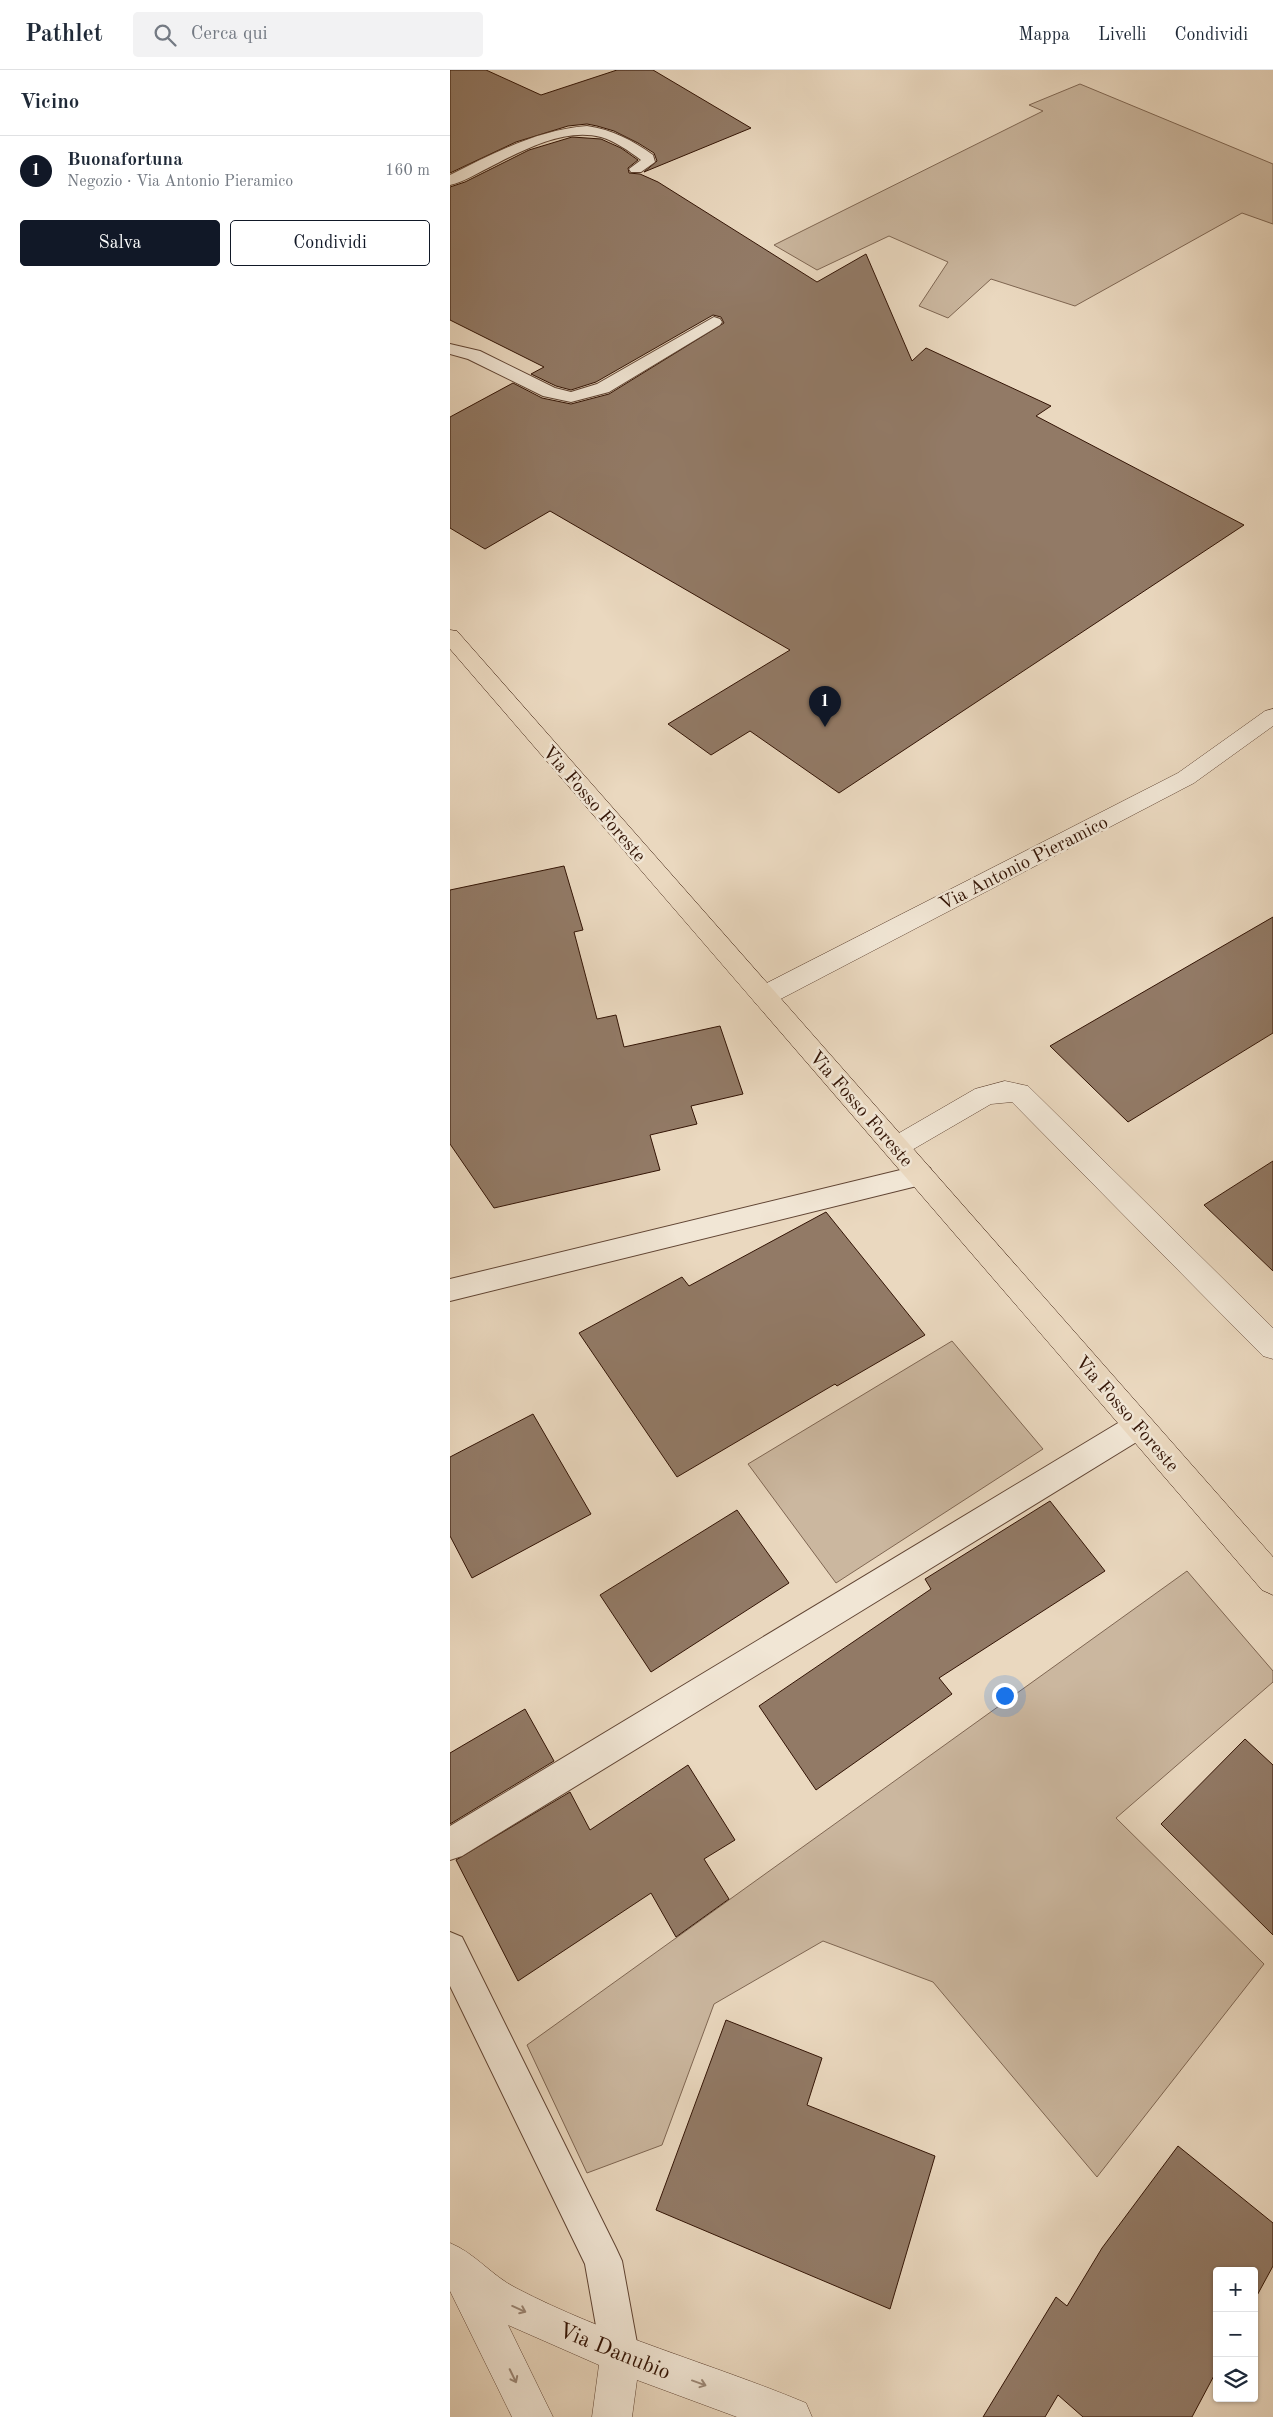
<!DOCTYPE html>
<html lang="it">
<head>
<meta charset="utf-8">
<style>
	:root { --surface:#fff; --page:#f2f2f3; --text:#1f2937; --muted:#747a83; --line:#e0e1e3; --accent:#111827 }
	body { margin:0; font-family:"Old Standard TT",serif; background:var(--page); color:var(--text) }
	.controls { position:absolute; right:15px; bottom:15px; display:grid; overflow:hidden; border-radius:5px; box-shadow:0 1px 4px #0004 }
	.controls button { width:45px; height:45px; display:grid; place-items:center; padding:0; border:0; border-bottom:1px solid var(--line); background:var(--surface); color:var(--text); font:25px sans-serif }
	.you { position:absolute; left:554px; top:1625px; width:18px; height:18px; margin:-12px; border:4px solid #fff; border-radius:50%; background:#1a73e8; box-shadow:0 0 0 8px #1a73e833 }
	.badge { display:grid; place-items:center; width:32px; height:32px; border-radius:50%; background:var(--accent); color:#fff; font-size:16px; font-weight:700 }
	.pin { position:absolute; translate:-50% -41px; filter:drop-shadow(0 1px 2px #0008) }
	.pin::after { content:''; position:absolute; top:26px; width:18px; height:15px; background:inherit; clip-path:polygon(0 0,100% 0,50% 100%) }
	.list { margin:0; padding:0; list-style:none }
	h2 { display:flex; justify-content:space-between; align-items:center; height:65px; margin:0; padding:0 20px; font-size:21px }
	h2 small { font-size:16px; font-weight:400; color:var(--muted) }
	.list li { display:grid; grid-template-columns:32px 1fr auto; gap:15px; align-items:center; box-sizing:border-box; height:70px; padding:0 20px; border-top:1px solid var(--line) }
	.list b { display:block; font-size:19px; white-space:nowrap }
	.list p { margin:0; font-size:16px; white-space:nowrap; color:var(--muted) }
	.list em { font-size:16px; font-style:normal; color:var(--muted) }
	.actions { display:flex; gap:10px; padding:15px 20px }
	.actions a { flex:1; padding:11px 0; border:1px solid var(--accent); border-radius:5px; text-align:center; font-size:18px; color:var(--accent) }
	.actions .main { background:var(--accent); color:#fff }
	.icon { flex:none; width:28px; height:28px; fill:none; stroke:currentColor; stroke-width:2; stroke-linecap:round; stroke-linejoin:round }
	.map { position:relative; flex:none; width:823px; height:2347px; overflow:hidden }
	header { display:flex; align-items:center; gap:30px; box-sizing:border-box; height:70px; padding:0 25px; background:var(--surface); border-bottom:1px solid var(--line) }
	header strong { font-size:24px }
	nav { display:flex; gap:28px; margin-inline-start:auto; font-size:18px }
	.search { width:350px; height:45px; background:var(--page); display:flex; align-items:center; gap:12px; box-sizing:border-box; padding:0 18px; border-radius:5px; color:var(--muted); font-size:19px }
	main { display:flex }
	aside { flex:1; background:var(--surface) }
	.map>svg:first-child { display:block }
</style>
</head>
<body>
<header>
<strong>Pathlet</strong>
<div class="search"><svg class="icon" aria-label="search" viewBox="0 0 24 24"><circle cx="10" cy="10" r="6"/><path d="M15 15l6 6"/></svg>Cerca qui</div>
<nav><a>Mappa</a><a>Livelli</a><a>Condividi</a></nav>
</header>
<main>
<aside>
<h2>Vicino<small></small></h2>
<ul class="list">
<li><span class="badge">1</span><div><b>Buonafortuna</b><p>Negozio · Via Antonio Pieramico</p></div><em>160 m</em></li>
</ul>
<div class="actions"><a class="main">Salva</a><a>Condividi</a></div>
</aside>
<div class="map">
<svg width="823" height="2347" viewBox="0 0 823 2347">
	<rect width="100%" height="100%" fill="#ead8bf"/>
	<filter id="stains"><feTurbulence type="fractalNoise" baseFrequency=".004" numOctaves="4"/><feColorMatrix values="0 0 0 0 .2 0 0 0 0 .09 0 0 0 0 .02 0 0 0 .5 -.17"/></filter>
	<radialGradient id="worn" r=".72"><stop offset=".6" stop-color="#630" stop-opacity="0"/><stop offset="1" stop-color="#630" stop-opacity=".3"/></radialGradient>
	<!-- green -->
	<path fill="#cbb79f" stroke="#7f6652" d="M630,14l193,80v60l-31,-11 -167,93 -84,-27 -43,39 -29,-12 29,-44 -59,-26 -72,34 -43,-25 269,-134 -14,-6z
		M502,1271l91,108 -207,134 -88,-119z
		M737,1501l86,100v11l-157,136 148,146 -167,213 -164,-195 -110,-41 -109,63 -52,141 -75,28 -60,-128z"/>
	<!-- building -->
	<path fill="#927a66" stroke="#331405" d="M0,0h36l55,25 76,-25h36l98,58 -107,44 13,-11 -3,-8 -16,-10 -24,-12 -17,-5 -10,-2 -19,2 -52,16 -66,31z
		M122,67l29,2 20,9 17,12 -10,8 1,5 11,1 18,8 159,100 49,-28 46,107 14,-13 125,58 -15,10 208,109 -405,268 -89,-62 -39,24 -43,-31 122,-74 -240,-139 -65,38 -35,-21v-111l63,-34 29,15 29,6 38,-10 115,-71 -3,-6 -8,-2 -117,67 -25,8 -15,-4 -25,-12 13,-7 -94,-47v-133l15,-5 64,-32z
		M114,796l19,64 -9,2 23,87 19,-4 8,32 96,-21 23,68 -52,12 6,18 -47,11 10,35 -166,38 -44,-64v-254z
		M823,847v116l-145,89 -78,-76z
		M823,1091v110l-69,-66z
		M376,1142l99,123 -88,51 -2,-2 -158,93 -98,-144 103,-56 7,9z
		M83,1344l58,100 -119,64 -22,-42v-79z
		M600,1431l55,70 -166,107 13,16 -136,96 -57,-84 172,-117 -6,-10z
		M287,1440l52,73 -138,89 -51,-77z
		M75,1639l29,52 -104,63v-71z
		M795,1669l28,26v170l-112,-111z
		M238,1695l47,75 -31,19 25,40 -53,38 -25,-44 -133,88 -62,-121 114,-68 20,38z
		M276,1950l96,38 -15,47 128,51 -45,153 -234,-99z
		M728,2076l95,77v43l-19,35v-30h-37v99l-25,47h-109l-25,-22 -13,22h-62l73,-120 11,9 35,-58z"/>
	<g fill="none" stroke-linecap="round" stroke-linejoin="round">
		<!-- service casing -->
		<g stroke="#614534" stroke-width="2">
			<path id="service" d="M137,56c26,4 45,14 66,29l2,7 -14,10h-10l-2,-3 12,-9c-12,-9 -26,-19 -40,-23 -38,-10 -81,15 -113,31 -12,6 -25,14 -38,17v-10c44,-22 87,-45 137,-49z
				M264,247l6,2 2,3 -2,3 -111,67 -38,10 -28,-6 -75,-37 -18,-5v-10l30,7 75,37 16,4 26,-8z
				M471,1095l9,3 4,7 -4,7 -9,3 -471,116v-22z
				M688,1343l10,4 4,9 -4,9 -686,421 -12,4v-34l678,-409z
				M0,1862l12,5 154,311 6,13 17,93 -6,13 -13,6 -13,-6 -6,-13 -16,-90 -135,-278z"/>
		</g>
		<!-- minor casing -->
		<g stroke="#614534" stroke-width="1">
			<path id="minor" d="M823,639v17l-79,57 -421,220 -9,2 -9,-2 -3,-7 3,-7 423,-216 87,-62z
				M555,1011l23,5 245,242v31l-10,-3 -251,-254 -21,2 -86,50 -9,4 -9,-4 -4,-7 4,-7 88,-51z
				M0,2173c25,10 42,33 66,45 92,48 194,75 290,115l6,14h-75l-100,-37 -5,37h-40l7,-52 -91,-40 45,92h-41l-62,-126z"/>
		</g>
		<!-- primary casing -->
		<g stroke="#331405" stroke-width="1">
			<path id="primary" d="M0,560l7,1 816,926v38l-11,-5 -812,-941z"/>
		</g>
		<!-- service -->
		<use href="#service" fill="#f1e6d5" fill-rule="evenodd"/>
		<!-- minor -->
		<use href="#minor" fill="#f1e6d5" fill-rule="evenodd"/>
		<!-- primary -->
		<use href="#primary" fill="#ead8bf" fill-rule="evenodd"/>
	</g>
	<!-- one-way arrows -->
	<defs><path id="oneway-shaft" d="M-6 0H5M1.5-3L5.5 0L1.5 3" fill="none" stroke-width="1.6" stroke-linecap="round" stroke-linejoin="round" transform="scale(1.25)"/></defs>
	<g stroke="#9c8877">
		<use href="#oneway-shaft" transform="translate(69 2239) rotate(24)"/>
		<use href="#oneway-shaft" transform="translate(63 2306) rotate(64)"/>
		<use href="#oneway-shaft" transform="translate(249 2313) rotate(20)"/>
	</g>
	<g text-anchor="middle" stroke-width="5" stroke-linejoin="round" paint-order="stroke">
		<!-- street labels -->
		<g font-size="19" fill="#331405" stroke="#f1e6d5">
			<text transform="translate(145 733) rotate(49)" y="7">Via Fosso Foreste</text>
			<text transform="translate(573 792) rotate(-27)" y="7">Via Antonio Pieramico</text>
			<text transform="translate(412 1038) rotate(49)" y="7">Via Fosso Foreste</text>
			<text transform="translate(678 1343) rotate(49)" y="7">Via Fosso Foreste</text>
		</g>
		<!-- near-street labels -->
		<g font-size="22" fill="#331405" stroke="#f1e6d5">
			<text transform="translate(165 2280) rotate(22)" y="8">Via Danubio</text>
		</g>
	</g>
	<rect width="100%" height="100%" filter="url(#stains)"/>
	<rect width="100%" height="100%" fill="url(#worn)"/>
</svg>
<div class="controls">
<button>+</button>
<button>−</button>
<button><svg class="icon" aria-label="layers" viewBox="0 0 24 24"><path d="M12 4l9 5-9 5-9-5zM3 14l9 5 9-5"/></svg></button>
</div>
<div class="you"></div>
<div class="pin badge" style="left:375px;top:657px">1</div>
</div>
</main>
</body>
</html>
